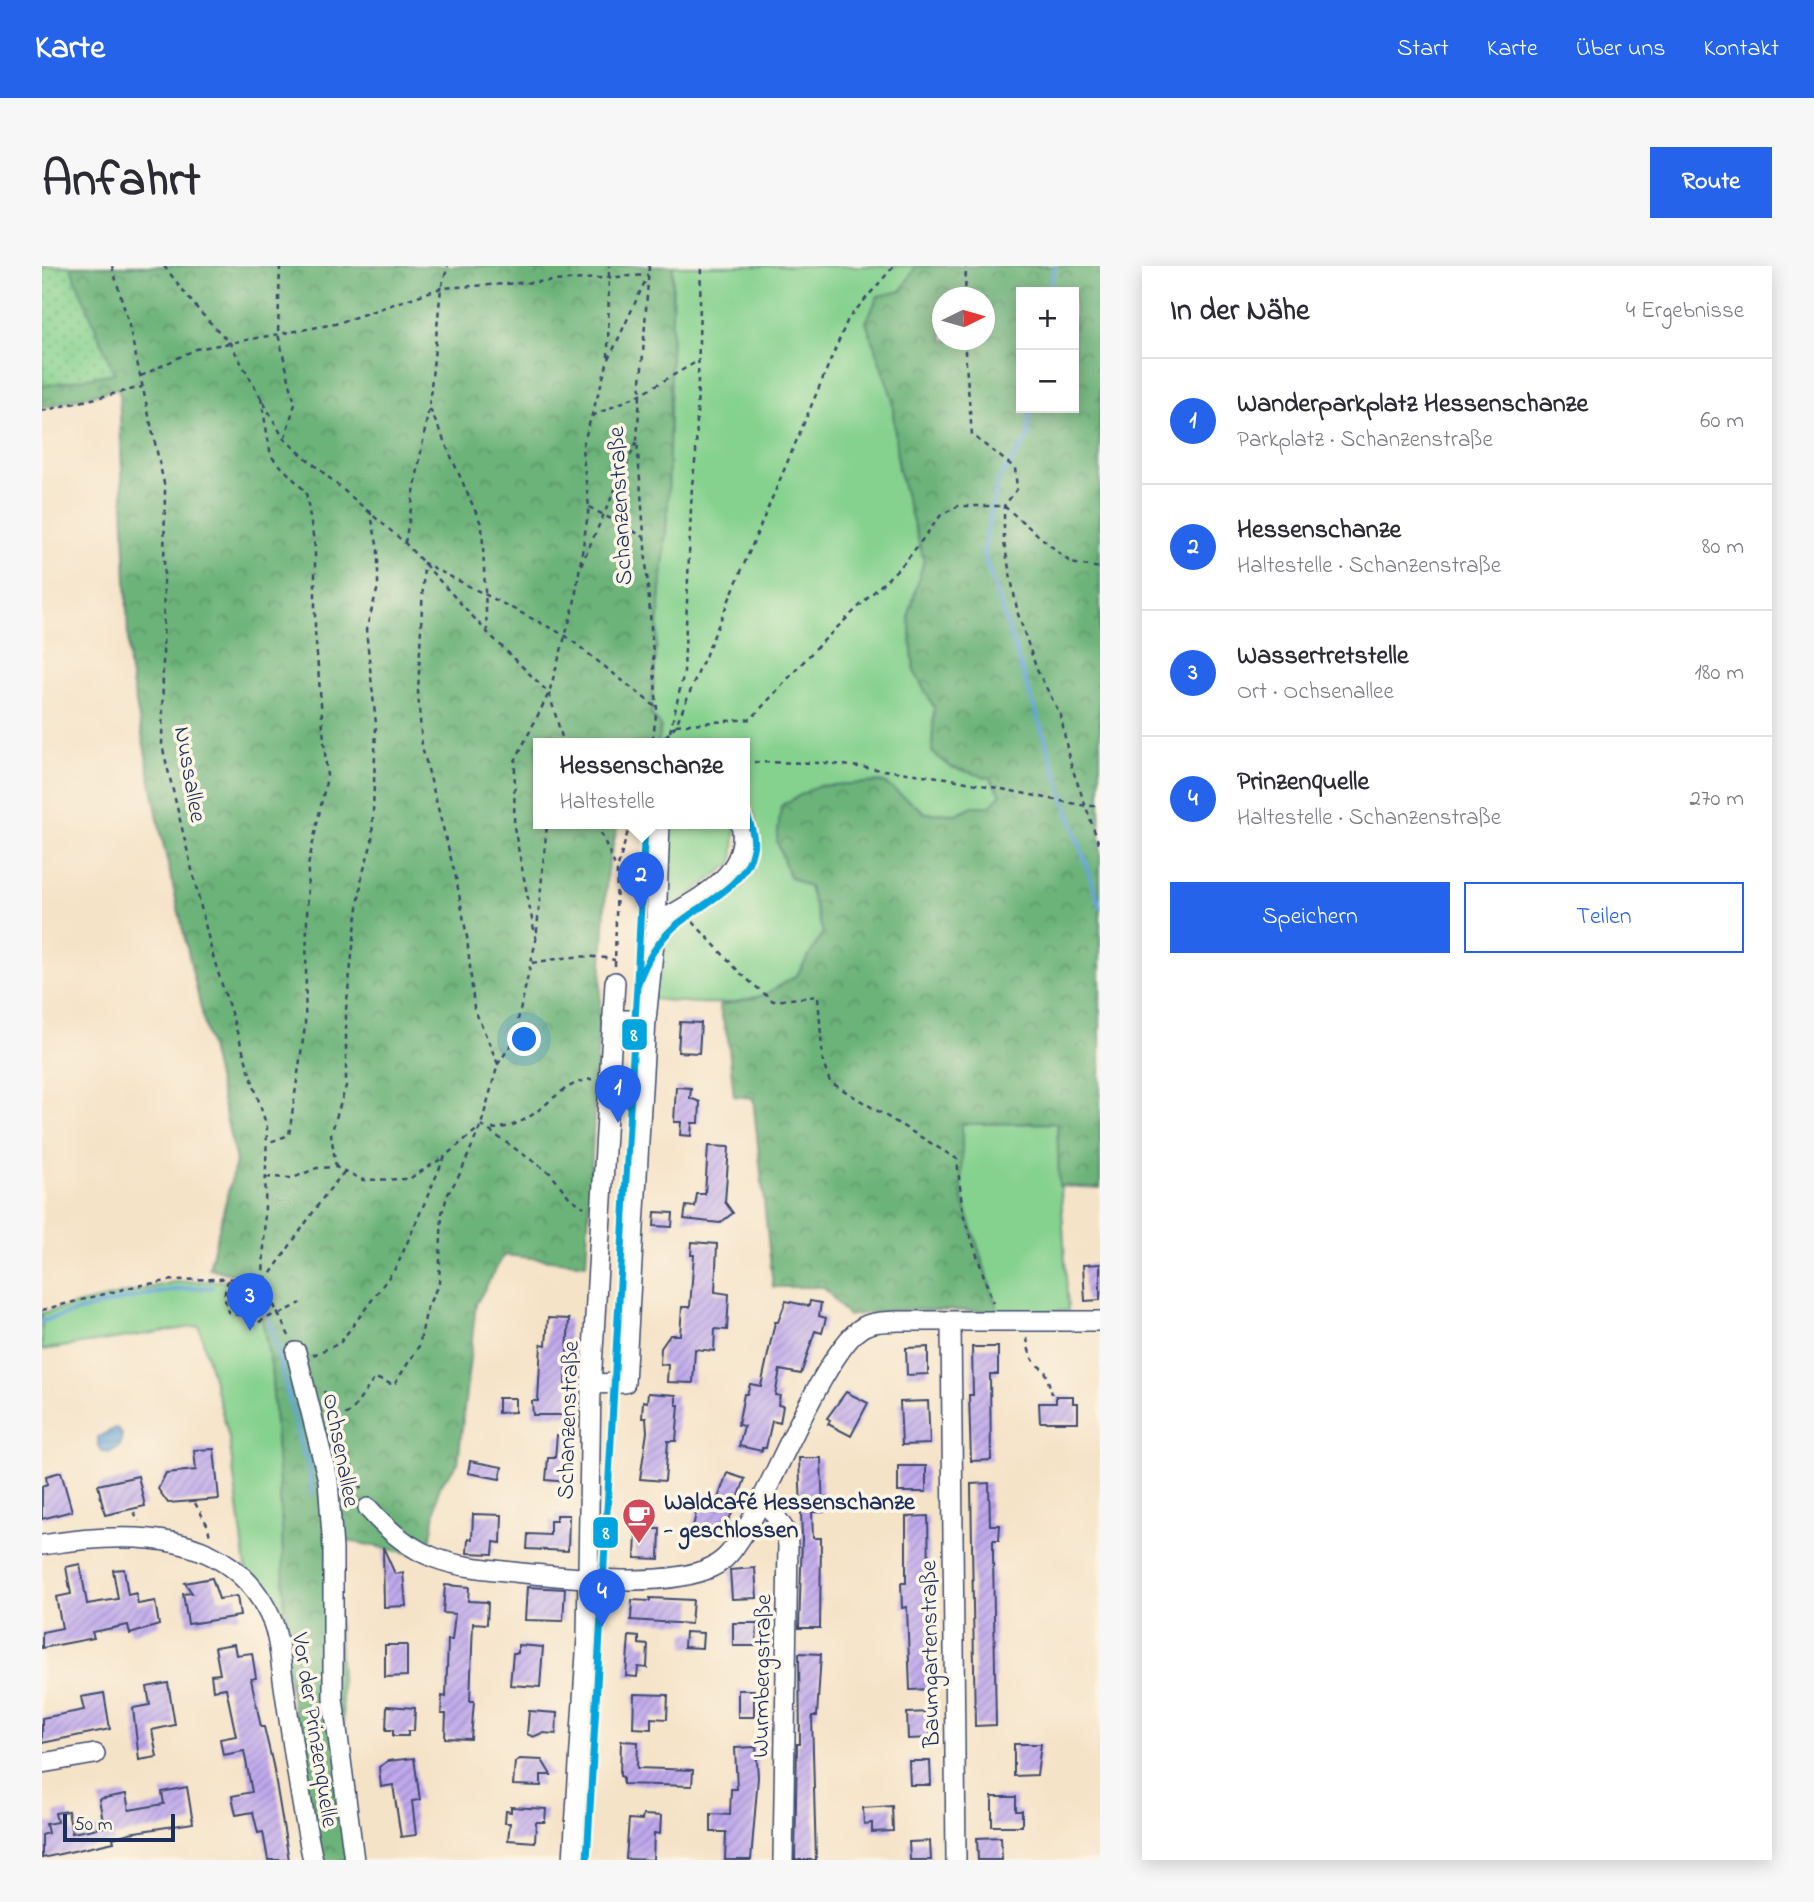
<!DOCTYPE html>
<html lang="de">
<head>
<meta charset="utf-8">
<style>
	:root { --surface:#fff; --page:#f7f7f7; --text:#2b2b33; --muted:#7c7c81; --line:#e1e1e2; --accent:#2563eb }
	body { margin:0; font-family:"Indie Flower",sans-serif; background:var(--page); color:var(--text) }
	.controls { position:absolute; right:21px; top:21px; display:grid; overflow:hidden; border-radius:0px; box-shadow:0 4px 18px #0003 }
	.controls button { width:63px; height:63px; display:grid; place-items:center; padding:0; border:0; border-bottom:2px solid var(--line); background:var(--surface); color:var(--text); font:35px sans-serif }
	.compass { position:absolute; left:890px; top:21px; width:63px; height:63px; border-radius:50%; background:var(--surface); box-shadow:0 4px 18px #0003; rotate:85deg }
	.scale { position:absolute; left:21px; bottom:18px; width:112px; box-sizing:border-box; padding-left:7px; border:4px solid #1b2f5e; border-top:0; font-size:19px; line-height:24px; white-space:nowrap; color:#1b2f5e; -webkit-text-stroke:5px #fcf5e5; paint-order:stroke }
	.you { position:absolute; left:483px; top:774px; width:24px; height:24px; margin:-18px; border:5px solid #fff; border-radius:50%; background:#1a73e8; box-shadow:0 0 0 10px #1a73e833 }
	.badge { display:grid; place-items:center; width:46px; height:46px; border-radius:50%; background:var(--accent); color:#fff; font-size:23px; font-weight:700 }
	.pin { position:absolute; translate:-50% -58px; filter:drop-shadow(0 2px 4px #0008) }
	.pin::after { content:''; position:absolute; top:37px; width:24px; height:21px; background:inherit; clip-path:polygon(0 0,100% 0,50% 100%) }
	.popup { position:absolute; left:491px; top:472px; width:217px; height:91px; box-sizing:border-box; display:grid; place-content:center; border-radius:0px; background:var(--surface); filter:drop-shadow(0 2px 5px #0005); font-size:23px; white-space:nowrap; color:var(--muted) }
	.popup b { font-size:26px; color:var(--text) }
	.popup::after { content:''; position:absolute; left:50%; top:100%; margin-left:-14px; border:14px solid transparent; border-top-color:var(--surface) }
	.list { margin:0; padding:0; list-style:none }
	h2 { display:flex; justify-content:space-between; align-items:center; height:91px; margin:0; padding:0 28px; font-size:30px }
	h2 small { font-size:23px; font-weight:400; color:var(--muted) }
	.list li { display:grid; grid-template-columns:46px 1fr auto; gap:21px; align-items:center; box-sizing:border-box; height:126px; padding:0 28px; border-top:2px solid var(--line) }
	.list b { display:block; font-size:26px; white-space:nowrap }
	.list p { margin:0; font-size:23px; white-space:nowrap; color:var(--muted) }
	.list em { font-size:23px; font-style:normal; color:var(--muted) }
	.actions { display:flex; gap:14px; padding:21px 28px }
	.actions a { flex:1; padding:16px 0; border:2px solid var(--accent); border-radius:0px; text-align:center; font-size:24px; color:var(--accent) }
	.actions .main { background:var(--accent); color:#fff }
	.map { position:relative; flex:none; width:1058px; height:1594px; overflow:hidden; border-radius:0px }
	header { display:flex; align-items:center; gap:42px; box-sizing:border-box; height:98px; padding:0 35px; background:var(--accent); color:#fff }
	header strong { font-size:33px }
	nav { display:flex; gap:38px; margin-inline-start:auto; font-size:24px }
	.intro { display:flex; align-items:center; justify-content:space-between; box-sizing:border-box; height:168px; padding:0 42px }
	h1 { margin:0; font-size:49px }
	.button { padding:18px 32px; border-radius:0px; background:var(--accent); color:#fff; font-size:24px; font-weight:700 }
	main { display:flex; gap:42px; padding:0 42px }
	aside { flex:1; background:var(--surface); border-radius:0px; box-shadow:0 4px 18px #0003 }
	.map>svg:first-child { display:block }
</style>
</head>
<body>
<header>
<strong>Karte</strong>
<nav><a>Start</a><a>Karte</a><a>Über uns</a><a>Kontakt</a></nav>
</header>
<div class="intro"><h1>Anfahrt</h1><a class="button">Route</a></div>
<main>
<div class="map">
<svg width="1058" height="1594" viewBox="0 0 1058 1594">
	<defs>
		<pattern id="forest-crowns" width="20" height="18" patternUnits="userSpaceOnUse" patternTransform="scale(1.75)"><rect width="20" height="18" fill="#6cb379"/><path d="M2 6a3 3 0 1 1 6 0M12 15a3 3 0 1 1 6 0" fill="none" stroke="#589266"/></pattern>
		<pattern id="garden-dots" width="8" height="8" patternUnits="userSpaceOnUse" patternTransform="scale(1.75)"><rect width="8" height="8" fill="#85d18e"/><path d="M2 2h.1M6 6h.1" fill="none" stroke="#6caa77" stroke-width="1.8" stroke-linecap="round"/></pattern>
		<pattern id="water-rules" width="6" height="5" patternUnits="userSpaceOnUse" patternTransform="scale(1.75)"><rect width="6" height="5" fill="#65a4d7"/><path d="M0 2.5h6" fill="none" stroke="#5286b2"/></pattern>
		<pattern id="building-hatch" width="6" height="6" patternUnits="userSpaceOnUse" patternTransform="scale(1.75)"><rect width="6" height="6" fill="#c0a9ec"/><path d="M-1 1l2-2M0 6l6-6M5 7l2-2" fill="none" stroke="#9b8ac2"/></pattern>
	</defs>
	<rect width="100%" height="100%" fill="#fcf5e5"/>
	<filter id="ink" filterUnits="userSpaceOnUse"><feTurbulence type="fractalNoise" baseFrequency=".0143" numOctaves="2"/><feDisplacementMap in="SourceGraphic" scale="14" xChannelSelector="R" yChannelSelector="G"/><feConvolveMatrix kernelMatrix="1 2 1 2 8 2 1 2 1" color-interpolation-filters="sRGB"/></filter>
	<filter id="wash" filterUnits="userSpaceOnUse"><feTurbulence type="fractalNoise" baseFrequency=".00686" numOctaves="4" result="noise"/><feDisplacementMap in="SourceGraphic" scale="28" xChannelSelector="R" yChannelSelector="G"/><feGaussianBlur stdDeviation="1.57" result="paint"/><feColorMatrix in="noise" values="0 0 0 0 0 0 0 0 0 0 0 0 0 0 0 0 0 1.4 0 .05"/><feComposite in="paint" operator="in"/></filter>
	<g filter="url(#wash)">
		<rect width="100%" height="100%" fill="#f5e3c8"/>
		<!-- grass -->
		<path fill="#85d18e" stroke="#508076" stroke-width="2" d="M631,0h243l-15,25 -35,31 26,75 6,72 26,91 -15,55 5,56 20,36 -2,45 19,15 39,11 11,16 -11,12h-17l-17,8 -30,-1 -43,-31 -66,4 -35,19 -5,36 12,35 20,11 14,46c-8,13 -15,30 -25,41 -37,38 -98,30 -145,25l1,-33 11,-21 18,-22 47,-28 19,-21 6,-17 4,-21 -5,-22 -10,-16v-54h-86l3,-18 -10,-12 17,-210z
			M623,558h71l-3,38 -64,48 -8,-5z
			M1015,857l11,188h-70l-36,-114 -1,-73z
			M212,1014l17,85 11,163 3,95 -6,1 -32,-49 -18,-137 -30,-112 -157,24v-37l132,-31z"/>
		<!-- forest -->
		<path fill="url(#forest-crowns)" stroke="#44716c" stroke-width="2" fill-rule="evenodd" d="M28,0h603l-5,238 -17,210 10,12 -3,18h-120v80h80l-11,47 -21,393 -82,-9 -28,49 -18,159 -19,23 -11,71 -94,-19 16,322h-31l-40,-236 6,-2 -3,-94 -11,-163 -17,-85 -45,-12 27,-107 -75,-327 -32,-167 -10,-279 -77,20v-22l72,-13z
			M874,0h184v922l-41,-2 -2,-63 -95,1v73l36,114 -108,-1 -42,6 -24,-29h-51l-20,-189 -19,-2 -6,-57 -9,-33 45,-11 33,-20 26,-42 -14,-46 -20,-11 -12,-35 4,-35 36,-20 66,-4 43,31 30,1 17,-8h17l11,-12 -11,-16 -39,-11 -19,-15 2,-45 -20,-36 -5,-56 15,-55 -26,-91 -6,-72 -26,-75 12,-26 23,-5zM1032,26v116h-53v-116zM901,32h42v42h-42z"/>
		<!-- garden -->
		<path fill="url(#garden-dots)" stroke="#508076" stroke-width="2" d="M0,0h28l44,107 -72,13z"/>
		<!-- water -->
		<path fill="url(#water-rules)" stroke="#406a9a" stroke-width="2" d="M74,1162l6,6 -2,12 -11,7 -6,-1 -5,-8v-7z"/>
		<g fill="none" stroke-linecap="round" stroke-linejoin="round">
			<!-- stream -->
			<path stroke="#65a4d7" stroke-width="4.5" d="M1007,26l6,-26
				M988,142l-2,30 -31,44 -14,71 117,353
				M197,1022l29,26 33,133 8,18 3,29
				M0,1055c56,-15 111,-32 170,-34"/>
		</g>
		<g id="blocks">
			<!-- building -->
			<path fill="url(#building-hatch)" d="M638,756l21,1 -2,30 -21,-1z
				M634,821l15,1 -1,10 10,4 -1,21h-7l-1,13 -11,-1 1,-13h-7z
				M666,880l21,1 -4,55 8,11 -13,10 -36,-4 2,-13 9,1 2,-13h8z
				M613,946l18,1 -1,14 -18,-1z
				M650,976l25,2 -2,48 14,2 -2,36 -12,-1 -1,22 -19,-2 -2,34 -26,-1 1,-17 -8,-1 1,-16 9,-13h10l2,-28h8l4,-52h-3z
				M1058,998v36l-15,1 -2,-36z
				M744,1035l23,5 1,-5 11,2 -2,13 7,2 -4,15 -7,-2 -14,43 -21,-4 -5,25 5,1 -2,9 5,1 -3,17 -8,-2 -6,27h-4v3l-23,-5 5,-20 -6,-1 6,-31h3l3,-10 11,2 14,-64h3z
				M506,1052l21,1 -4,65h4v31h-36l-1,-14h6l3,-57 5,1z
				M886,1081v27l-21,1 -1,-27z
				M930,1081h26v27h-8l1,86 -20,1 -2,-66h4z
				M804,1126l22,11 -17,33 -23,-12 2,-4 -3,-2z
				M606,1127l28,2v10h3l-3,36h-8l-3,40 -25,-2 7,-47 -1,-14h-4l1,-17 4,1z
				M1014,1130h17v7h5v19h-38l-1,-19h17z
				M456,1132h17v14l-17,1z
				M886,1135l2,43 -28,1 -2,-43z
				M515,1169l14,2 -3,45 -22,-2 2,-22h7z
				M172,1183l5,50 -51,4 -10,-14 8,-16 30,-3 -2,-20z
				M757,1192h22l2,54h-11l1,26h8l-1,90h-21l3,-90z
				M428,1195l32,6 -2,12 -32,-6z
				M856,1200h28v26h-28z
				M19,1206l11,39 -30,8v-33l5,-2 -1,-8z
				M685,1207l18,6 -11,31 -15,26 -27,-5 5,-22 17,1z
				M96,1210l7,30 -40,9 -7,-30z
				M947,1217l1,42h10l-1,15h-6v18l3,167 -21,1 -4,-242z
				M431,1248l29,1 -1,28 -7,-1 -1,12 -26,-1 1,-14h4z
				M514,1249h13l-1,36 -41,-2 1,-15 22,1v-14h6z
				M886,1250l3,173 -21,1 -3,-83 -5,1 -1,-25h5v-66z
				M598,1263h20l-1,30 -24,-1 1,-25h4z
				M341,1281l12,27 8,-1 3,33 -22,1z
				M38,1298l7,40 31,-5 -5,-29 11,-1 4,26 8,-2 2,11 17,-3 4,24 -29,9 -2,-9 -36,7 2,6 -52,10v-16l20,-4 -6,-31 15,-3 -5,-27z
				M713,1302l2,30 -25,1 -2,-29z
				M170,1312l7,21 18,-3 3,20 -52,8 -5,-30 9,-1 -7,-10z
				M403,1319l24,2 -1,14 20,1 -1,22 -14,-1 -3,78h4l-3,38 -26,-1 1,-24h-5l1,-18 4,1 2,-57h4l3,-26 -12,-1z
				M485,1321l38,2 -2,32 -38,-1z
				M608,1332l43,2 -2,24 -60,-4 1,-20 18,1z
				M691,1357h24l-1,23h-23z
				M643,1366l18,1 -1,15 -18,-1z
				M587,1370l10,1v7l9,1 -1,23 -9,-1 -1,10 -11,-1z
				M192,1378l2,11 16,-2 4,25 -5,1 10,48h3l9,38 16,95h-21l-5,-28 -5,1 -5,-21 -17,3 -4,-19 20,-4 -8,-41 -21,4 -3,-16 16,-3 -10,-48 -13,2 -2,-15 9,-1 -5,-27z
				M343,1379h22v31l-22,1z
				M476,1379l25,2 -3,40 -30,-2 3,-32h5z
				M757,1387l22,1 -4,62h-5l4,144h-21l2,-116h3z
				M126,1417l7,42 -23,5 5,27 -18,3 -6,-52 17,-3 -3,-18z
				M696,1424h16v27h-16z
				M62,1427l6,36 -68,14v-25l42,-8 -3,-13z
				M592,1428l34,1 -1,24 -16,-1v11l-18,-1z
				M345,1440l28,2 -1,23h-6v5h-15v-6h-7z
				M487,1445l28,2 -1,21 -14,-1 -9,4 -6,-3z
				M888,1446l1,26 -23,1 -1,-26z
				M579,1475l17,1 -1,26 56,2 -1,16 -69,-2v-7l-3,-1z
				M972,1478h27l-4,31 -23,1z
				M714,1481l2,30 -7,83h-26l1,-28h-15v-18l19,1 1,-26h6l-2,-41z
				M372,1492l6,42 -8,1 4,34 -15,2 -8,-52 -12,2 -2,-20 9,-6z
				M477,1493l23,1 9,15h-10v11l-28,-1 2,-23z
				M867,1495h21l1,24h-21z
				M145,1521l6,36 -64,10 -16,5 1,4 -72,16v-23l6,-2 -2,-9 11,-2 -2,-9 13,-2 4,22 32,-6 -5,-28 27,-5 3,16 35,-6 -2,-12z
				M950,1531h24v14h6v15h-30z
				M850,1540l1,25 -21,1v-9l-8,1 -1,-16z
				M469,1541l35,2 -1,13h-9l-1,20 -27,-2 2,-17h-5l1,-12 5,1z
				M601,1549l18,1 -1,18 -6,-1 -1,27 -27,-1 3,-40 13,1z
				M959,1571l1,23h-24l-1,-22z
				M888,1575l1,19h-21l-1,-18z"/>
		</g>
	</g>
	<g filter="url(#ink)">
		<use href="#blocks" fill-opacity="0" stroke="#3c4a6e" stroke-width="2"/>
		<g fill="none" stroke-linecap="round" stroke-linejoin="round">
			<!-- minor casing -->
			<g stroke="#3c4a6e" stroke-width="22">
				<path id="minor" d="M614,658c37,-23 96,-47 85,-100
					M604,754l10,-96 4,-100
					M909,1055l5,539
					M254,1086l32,128 5,69v149l21,162
					M549,1118l34,-1 21,-363h-34
					M722,1233l22,33 2,13 -5,315
					M326,1242c52,60 91,58 165,66 48,4 136,14 179,-7 17,-8 25,-24 35,-39 24,-40 84,-191 120,-203 9,-4 22,-3 31,-4h202
					M0,1279c86,-14 192,-18 231,78 7,19 8,44 11,63 9,59 16,116 29,174
					M0,1497l53,-9
					M531,1594l14,-223 4,-253 24,-402"/>
			</g>
			<!-- path -->
			<path stroke="#3c4a6e" stroke-width="2.5" stroke-dasharray="5 5" stroke-linecap="butt" d="M70,0l16,55 37,167 -3,257 50,208 55,174 -4,156
				M122,0l36,46 30,31 54,96 121,104 82,89 62,61 15,51
				M238,0l-2,68 17,70 -10,33
				M607,0l-12,174 20,268 -5,36
				M923,32l1,-32
				M922,74l8,95 43,33 2,21 -13,17v37l14,71 19,56 24,46 8,43 31,88
				M566,91l1,-91
				M99,110l55,-27 139,-25 106,-36 207,-13
				M219,132l10,58 35,36 9,56v83l12,146 -19,89 -3,160 -16,109 -22,8
				M388,143l52,117 5,106
				M0,145l100,-24
				M550,150l47,-21 59,-34
				M547,241l55,30
				M363,277l24,-136 12,-119 7,-22
				M539,299l56,-124
				M634,459l75,-6 66,-72 89,-86 35,-46 17,-9h46l67,57 29,5
				M628,466l14,-60 8,-187 4,-31 5,-188
				M617,478l17,-19 172,-406 46,-53
				M702,496l83,1 120,15 139,28h14
				M555,558l20,46
				M651,656l49,53 31,26 45,-5 5,67 7,19 127,77 6,55 30,89
				M494,674l-22,-113 1,-66 34,-68 25,-88 15,-98 -7,-59 26,-87 40,-86
				M490,697c29,-5 54,-10 83,-3
				M573,700l2,-96 13,-46
				M456,798l-24,-56 -7,-71 -11,-59 -34,-132 -4,-53 6,-130 142,73 91,72
				M439,859l69,48 20,25 14,9
				M450,863c49,-3 58,-44 100,-50
				M294,901l-5,-33 15,-48v-77l8,-71 8,-62 10,-34 4,-118 -10,-94 12,-43v-38l-8,-39
				M224,911l27,1 24,-10 19,-1 27,13 46,-1 35,-22
				M221,1013l6,-3 56,-81 20,-24
				M186,1014l-4,16 4,16 16,5 7,9 28,-14
				M0,1044l94,-24 38,-6 81,-2 8,5 27,55
				M238,1048l21,-11
				M985,1072c2,15 4,25 18,32l7,24
				M271,1089l27,-12 57,-77 48,-110 35,-29
				M282,1125l38,101
				M294,1152l15,-6 24,-34 19,7 25,-39 8,-38 12,-25 3,-70 6,-19 13,-22 20,-47 17,-61 15,-22 23,-102 11,-116
				M153,1237l13,23 2,12
				M92,1246l5,9"/>
			<!-- minor -->
			<use href="#minor" stroke="#fff" stroke-width="19"/>
			<!-- tram-1 casing -->
			<g stroke="#fcf5e5" stroke-width="12">
				<path id="tram-1" d="M595,717l8,-159
					M545,1594l50,-874c8,-23 19,-43 37,-59 25,-22 73,-41 79,-78 3,-14 -4,-28 -9,-41"/>
			</g>
			<!-- tram-1 -->
			<use href="#tram-1" stroke="#00a5df" stroke-width="7"/>
		</g>
	</g>
	<!-- icons -->
	<defs>
		<g id="cafe-pin" transform="scale(1.75)"><path d="M0 17L-7.5 6A9.5 9.5 0 1 1 7.5 6Z" fill="#d1495b" stroke="#fcf5e5"/><path d="M-5.5-4.5H6V0H3Q3 3.5 0 3.5H-2.5Q-5.5 3.5-5.5 0ZM3-3.2v2h1.7v-2ZM-6 4.5H4V6H-6Z" fill="#fff"/></g>
	</defs>
	<g fill-rule="evenodd">
		<use href="#cafe-pin" x="597" y="1249"/>
	</g>
	<g text-anchor="middle" stroke-width="7" stroke-linejoin="round" paint-order="stroke">
		<!-- street labels -->
		<g font-size="24" fill="#1b2f5e" stroke="#fcf5e5">
			<text transform="translate(577 240) rotate(-93)" y="8">Schanzenstraße</text>
			<text transform="translate(149 508) rotate(80)" y="8">Nussallee</text>
			<text transform="translate(525 1154) rotate(-88)" y="8">Schanzenstraße</text>
			<text transform="translate(300 1184) rotate(79)" y="8">Ochsenallee</text>
			<text transform="translate(887 1388) rotate(-91)" y="8">Baumgartenstraße</text>
			<text transform="translate(719 1410) rotate(-89)" y="8">Wurmbergstraße</text>
			<text transform="translate(274 1464) rotate(81)" y="8">Vor der Prinzenquelle</text>
		</g>
		<!-- poi labels -->
		<g font-size="24" font-weight="bold" fill="#1b2f5e" stroke="#fcf5e5" text-anchor="start">
			<text x="622" y="1243">Waldcafé Hessenschanze<tspan x="622" dy="28">- geschlossen</tspan></text>
		</g>
	</g>
	<g stroke="#fcf5e5" stroke-width="2.5">
		<rect x="579" y="752" width="27" height="33" rx="7" fill="#00a5df"/>
		<rect x="550" y="1250" width="27" height="33" rx="7" fill="#00a5df"/>
	</g>
	<g font-size="19" text-anchor="middle" font-weight="bold" fill="#fff">
		<text x="592" y="775">8</text>
		<text x="564" y="1273">8</text>
	</g>
</svg>
<div class="controls">
<button>+</button>
<button>−</button>
</div>
<svg class="compass" viewBox="-18 -18 36 36"><path d="M0-13l5 13h-10z" fill="#e53935"/><path d="M0 13l5-13h-10z" fill="#7c7c81"/></svg>
<div class="scale">50 m</div>
<div class="you"></div>
<div class="pin badge" style="left:576px;top:857px">1</div>
<div class="pin badge" style="left:599px;top:644px">2</div>
<div class="popup"><b>Hessenschanze</b>Haltestelle</div>
<div class="pin badge" style="left:208px;top:1065px">3</div>
<div class="pin badge" style="left:560px;top:1361px">4</div>
</div>
<aside>
<h2>In der Nähe<small>4 Ergebnisse</small></h2>
<ul class="list">
<li><span class="badge">1</span><div><b>Wanderparkplatz Hessenschanze</b><p>Parkplatz · Schanzenstraße</p></div><em>60 m</em></li>
<li><span class="badge">2</span><div><b>Hessenschanze</b><p>Haltestelle · Schanzenstraße</p></div><em>80 m</em></li>
<li><span class="badge">3</span><div><b>Wassertretstelle</b><p>Ort · Ochsenallee</p></div><em>180 m</em></li>
<li><span class="badge">4</span><div><b>Prinzenquelle</b><p>Haltestelle · Schanzenstraße</p></div><em>270 m</em></li>
</ul>
<div class="actions"><a class="main">Speichern</a><a>Teilen</a></div>
</aside>
</main>
</body>
</html>
